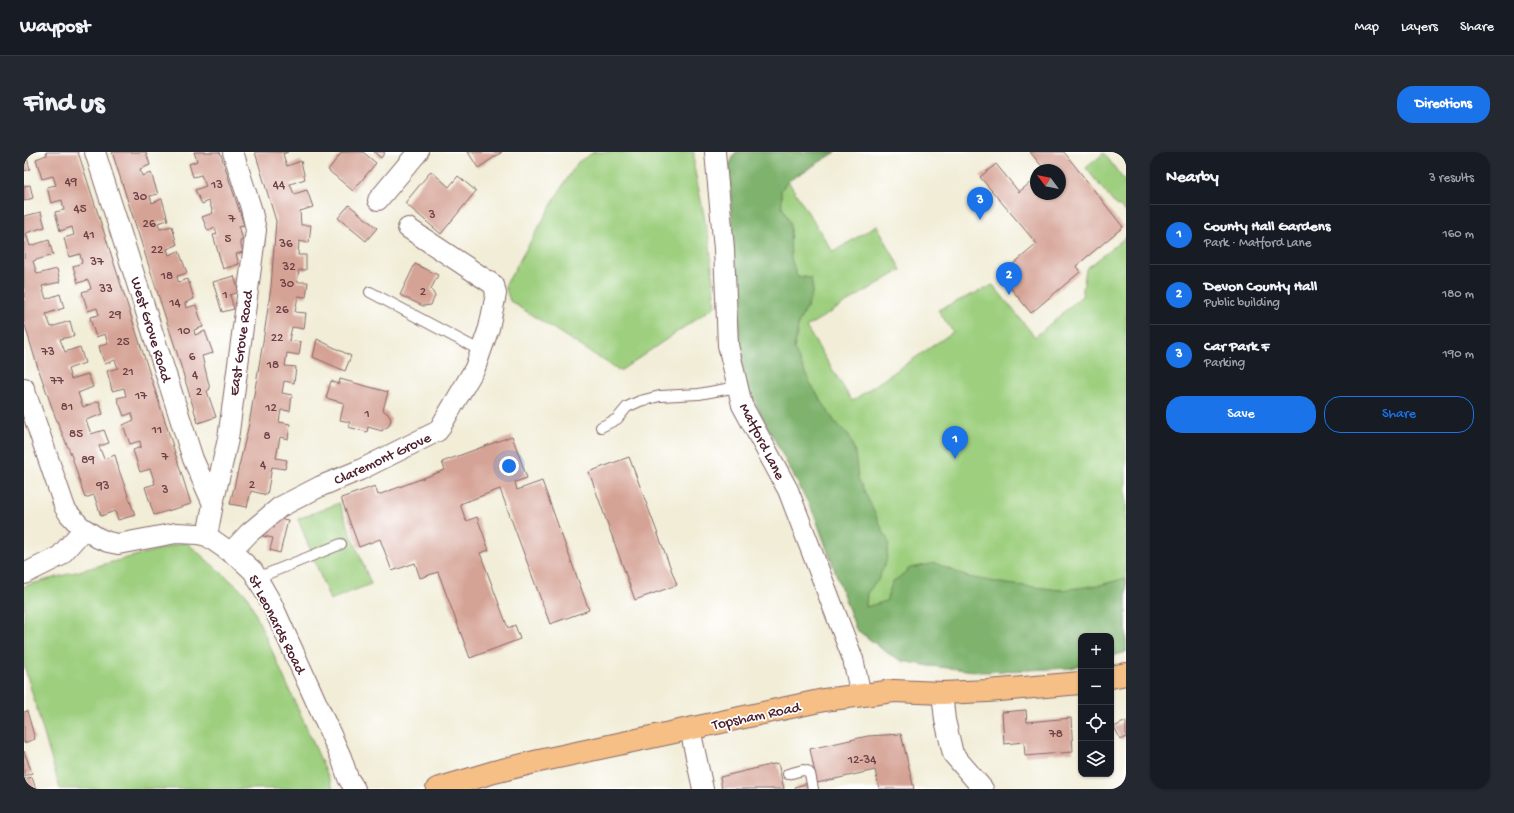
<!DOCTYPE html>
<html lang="en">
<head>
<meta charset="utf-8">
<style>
	:root { --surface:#171b24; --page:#242831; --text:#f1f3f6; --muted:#9ea1a6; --line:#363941; --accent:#1a73e8 }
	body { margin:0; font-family:"Gochi Hand",sans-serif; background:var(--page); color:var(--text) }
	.controls { position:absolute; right:12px; bottom:12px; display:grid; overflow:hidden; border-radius:8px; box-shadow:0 1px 3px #0004 }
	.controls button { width:36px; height:36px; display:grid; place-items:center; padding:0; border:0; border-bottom:1px solid var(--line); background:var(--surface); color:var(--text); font:20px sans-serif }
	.compass { position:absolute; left:1006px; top:12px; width:36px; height:36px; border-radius:50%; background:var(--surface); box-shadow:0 1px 3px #0004; rotate:302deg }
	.you { position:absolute; left:485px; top:314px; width:14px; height:14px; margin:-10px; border:3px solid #fff; border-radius:50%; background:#1a73e8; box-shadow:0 0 0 6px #1a73e833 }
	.badge { display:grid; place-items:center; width:26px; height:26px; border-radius:50%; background:var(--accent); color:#fff; font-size:13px; font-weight:700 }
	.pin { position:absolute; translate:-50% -33px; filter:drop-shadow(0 1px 2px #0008) }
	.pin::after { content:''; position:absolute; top:21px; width:14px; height:12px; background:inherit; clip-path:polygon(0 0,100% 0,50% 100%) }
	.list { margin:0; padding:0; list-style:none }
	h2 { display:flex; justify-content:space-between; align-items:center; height:52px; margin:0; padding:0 16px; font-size:17px }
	h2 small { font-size:13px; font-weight:400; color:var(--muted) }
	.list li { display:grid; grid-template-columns:26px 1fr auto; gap:12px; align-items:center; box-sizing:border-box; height:60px; padding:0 16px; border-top:1px solid var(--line) }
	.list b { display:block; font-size:15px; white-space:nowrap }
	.list p { margin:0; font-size:13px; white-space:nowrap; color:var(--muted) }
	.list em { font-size:13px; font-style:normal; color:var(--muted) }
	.actions { display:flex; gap:8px; padding:12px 16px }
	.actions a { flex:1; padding:9px 0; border:1px solid var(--accent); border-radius:16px; text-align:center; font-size:14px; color:var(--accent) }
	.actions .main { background:var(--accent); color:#fff }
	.icon { flex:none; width:22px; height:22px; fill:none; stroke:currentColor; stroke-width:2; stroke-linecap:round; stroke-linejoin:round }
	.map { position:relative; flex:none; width:1102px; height:637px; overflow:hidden; border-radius:16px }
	header { display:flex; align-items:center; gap:24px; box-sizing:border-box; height:56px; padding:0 20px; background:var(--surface); border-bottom:1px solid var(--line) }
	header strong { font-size:19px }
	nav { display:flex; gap:22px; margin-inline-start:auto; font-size:14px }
	.intro { display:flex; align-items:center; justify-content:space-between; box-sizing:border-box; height:96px; padding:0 24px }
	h1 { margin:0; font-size:28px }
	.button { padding:10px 18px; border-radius:16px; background:var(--accent); color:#fff; font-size:14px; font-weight:700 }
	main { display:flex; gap:24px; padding:0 24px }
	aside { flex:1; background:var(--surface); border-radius:16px; box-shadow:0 1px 3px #0004 }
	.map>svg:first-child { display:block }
</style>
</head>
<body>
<header>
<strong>Waypost</strong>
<nav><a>Map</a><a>Layers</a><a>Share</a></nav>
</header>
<div class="intro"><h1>Find us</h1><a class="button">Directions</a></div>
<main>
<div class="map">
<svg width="1102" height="637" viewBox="0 0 1102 637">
	<rect width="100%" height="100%" fill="#fff"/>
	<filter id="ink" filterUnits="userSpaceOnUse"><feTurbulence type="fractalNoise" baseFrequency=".025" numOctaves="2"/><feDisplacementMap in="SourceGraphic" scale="8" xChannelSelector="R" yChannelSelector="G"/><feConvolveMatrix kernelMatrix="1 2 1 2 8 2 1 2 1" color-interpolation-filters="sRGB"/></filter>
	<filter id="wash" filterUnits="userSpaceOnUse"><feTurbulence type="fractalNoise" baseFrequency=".012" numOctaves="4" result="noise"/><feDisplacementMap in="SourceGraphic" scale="16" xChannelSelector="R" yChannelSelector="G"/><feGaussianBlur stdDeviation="0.9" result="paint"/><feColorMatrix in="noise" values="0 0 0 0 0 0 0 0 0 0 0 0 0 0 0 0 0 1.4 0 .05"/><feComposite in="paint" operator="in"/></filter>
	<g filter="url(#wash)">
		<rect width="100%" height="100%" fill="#f1edd7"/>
		<!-- green -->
		<path fill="#9dcf7e" stroke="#747754" d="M570,0h100v15l16,77 5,62 -95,65 -110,-70 -5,-15 58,-101 15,-23z
			M712,0h100l-48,29 45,71 44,-27 24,45 -95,57 46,74 101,-69 -15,-22 55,-25 42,52 47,-41 4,-27 40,-32v415l-15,-16h-30l-151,30 -27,-5 -21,-12 -26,-20 -41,-113 -75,-155 -11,-195z
			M1080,1l22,30v29l-13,-10 -27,-34z
			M315,351l32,81 -41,16 -32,-81z
			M162,390l61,53 86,192 -1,2h-272l-36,-124v-79z"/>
		<!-- forest -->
		<path fill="#7eb26d" stroke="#64684c" d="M712,0h100l-48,29 -7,9 1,16 8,17 1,35 6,18 14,2 2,12 -5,15 -9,17 -5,27 16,34 25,39 14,13 6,17 3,26 31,65 -3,19 -8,18 -11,13 -1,14 20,-6 6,-18 18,-15 25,-5 33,14 39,7 55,6 38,-5 26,-7v74l-15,4v-20h-30v29l-10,3 -87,4 -54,-6 -27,-5 -14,-7 -33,-25 -41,-113 -69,-130 -6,-25 -11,-195z"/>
		<g id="blocks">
			<!-- building -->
			<path fill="#d5a395" d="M22,0h32l87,269 26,83 -37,11 -9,-28 10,-3 -4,-13 -1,-2 -10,3 -7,-22 8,-3 -1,-6 -10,3 -7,-19 11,-5 -1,-3 -1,-4 -8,3 -7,-18 9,-2 -2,-8 -12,3 -2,-9 -3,-11 11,-3 -3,-8 -10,4 -4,-10 -2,-8 9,-2 -3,-10 -9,3 -3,-9 -3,-11 9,-2 -2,-7 -9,3 -6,-19 9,-3 -1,-4 -2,-5 -10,3 -5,-17 9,-3 -2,-9 -11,3 -5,-19 10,-3 -2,-8 -12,4 -5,-19 9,-2 -2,-10 -11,3 -4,-16 9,-2 -3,-9 -11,3 -6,-20 11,-4z
				M88,0h34l4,13 -10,4 2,7 9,-3 7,21 -8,2 2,7 10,-4 6,21 -10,3 2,6 12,-3 5,19 -10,4 2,6 10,-4 8,22 -10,3 1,6 10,-3 6,20 -9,4 1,5 10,-3 7,22 -9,3 1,5 10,-4 8,22 -11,3 8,33 -3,2 9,26 -18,6 -21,-70z
				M170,0h26l24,73 -5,1 4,14 -3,1 3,11 -7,2 3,10 -16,5 -10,-34 4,-1 -2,-6 -7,3 -6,-14 11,-4 -4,-12 -7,3 -7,-14 11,-4 -5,-11 -8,2 -4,-13 8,-3z
				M231,0h33l-5,2 4,12 14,-5 4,18 -15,5 4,10 13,-4 6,17 -13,4 1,14h10l-2,18 -10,-2 -1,14h8v15h-7l-2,12h11l-2,15 -8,-1 -3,16 11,1 -2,16 -12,-2 -3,13 12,2 -2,13 -12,-2 -2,13 11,1 -2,16 -10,-2 -2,12 10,2 -2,16 -9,-1 -2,12 11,2 -2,15 -8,-2 -4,21 11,2 -2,9 -13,-2 -5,28 -16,-4 -4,16 -17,-3 19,-80 14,-82 8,-55 5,-66z
				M318,0h21l13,11 -23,28 -25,-21z
				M350,0h11l-4,6z
				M444,0h34l-24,16z
				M1006,0h34l59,75 -47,39 4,6 -49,41 -31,-38 37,-31 -57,-67 16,-13 23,28 17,-14v16h24v-24h-15z
				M0,2h2l4,15 -6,2z
				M407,19l18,16 9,-11 18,15 -35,43 -36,-31z
				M6,33l3,13 -9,3v-15z
				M325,53l28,23 -11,13 -28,-23z
				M17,60l4,15 -19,6 4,13 19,-6 4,15 -20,6 4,13 20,-5 3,13 -18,4 4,13 14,-5 4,14 -18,6 5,13 19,-6 4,15 -14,3 5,13 15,-5 5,16 -17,6 3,10 17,-5 5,13 -15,6 5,14 16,-6 4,13 -17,6 5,14 13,-4 5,13 -10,3 5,13 11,-4 4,15 16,45 -17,5 -3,-9 -14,5 -7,-21 -9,3 -13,-41 -17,-41 -19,-54 -12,-40v-106z
				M391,112l23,11 -7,14 4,7 -4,9 -8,1 -23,-11z
				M210,124l5,16 -9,3 4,14 -12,3 -9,-30z
				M293,187l34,17 -6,15 -32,-14z
				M316,227l48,13 -5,18 5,4 3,5 -2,7 -6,3 -1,2 -14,-4 -1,5 -19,-5 2,-5 -10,-2 4,-17 -18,-5 5,-17 8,3z
				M488,284l15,42 -12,4 2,8 25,-9 47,129 -39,14 -50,-135 -40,15 6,17 11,-4 12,33 -9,3 28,75 7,-3 5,14 -50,19 -32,-86 -18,6 -5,-15 -23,8 -12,-32 -21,8 -18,-49 34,-12 3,9 67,-25 -3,-8z
				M605,305l48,128 -42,15 -46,-128z
				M253,366l11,2 -8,33 -10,-3 3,-12 -10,-2 2,-10 9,2z
				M1002,558l1,12 44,-4 2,34 -48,4 -1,-14 -20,2 -2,-32z
				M3,559l8,28 -11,4v-31z
				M1102,569v16l-5,3 -7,-13z
				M877,582l13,55h-35l-4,-19 -58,13 -7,-34 58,-13z
				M0,599l8,22 -8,3z
				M754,611l6,26h-62l-2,-12z
				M8,625l4,12h-12v-10z
				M784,631l2,6h-14l-1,-2z"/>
		</g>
	</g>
	<g filter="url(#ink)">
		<use href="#blocks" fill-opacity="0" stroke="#846767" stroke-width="1"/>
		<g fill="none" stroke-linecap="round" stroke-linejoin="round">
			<!-- lane casing -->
			<g stroke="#846767" stroke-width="12">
				<path id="lane" d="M346,140l111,59
					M577,275l16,-8 10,-12 13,-6 20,-5 39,-2 38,-7
					M233,426l84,-34
					M764,622l15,-4 4,1 3,3 3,15"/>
			</g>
			<!-- street casing -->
			<g stroke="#846767" stroke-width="22">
				<path id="street" d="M71,0l98,307 20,45
					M691,0l9,97 4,96 14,60 46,85 65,169 8,36
					M354,48l40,-48
					M0,236l41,120 4,6 11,12 18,12 10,4 10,2 58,-11 22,1 9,2 33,23 13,12 19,33 69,153 7,21 7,11
					M183,384l6,-32 15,-65 28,-209 -5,-22 -18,-56
					M207,400l18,-19 31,-26 41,-21 39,-16 78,-39 37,-63 14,-40 7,-34 -2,-9 -86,-57
					M0,422l36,-18 24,-27
					M918,541l3,27 8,34 30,35
					M666,577l13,60"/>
			</g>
			<!-- primary casing -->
			<g stroke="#846767" stroke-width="24">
				<path id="primary" d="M1087,525l15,-3
					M413,637l57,-17 45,-11 285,-61 70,-9 48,2 46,-2 93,-8"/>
			</g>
			<!-- lane -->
			<use href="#lane" stroke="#fff" stroke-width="10"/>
			<!-- street -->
			<use href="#street" stroke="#fff" stroke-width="20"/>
			<!-- primary -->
			<use href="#primary" stroke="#f5bf86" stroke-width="22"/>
		</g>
	</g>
	<g text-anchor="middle" stroke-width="3.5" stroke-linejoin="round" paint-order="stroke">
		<!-- number labels -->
		<g font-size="13" fill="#6d4046">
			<text x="47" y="33">49</text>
			<text x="193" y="36">13</text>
			<text x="255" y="36">44</text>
			<text x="116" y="48">30</text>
			<text x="56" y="60">45</text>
			<text x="408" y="66">3</text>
			<text x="208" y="70">7</text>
			<text x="125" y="75">26</text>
			<text x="65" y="86">41</text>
			<text x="204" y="90">5</text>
			<text x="262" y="95">36</text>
			<text x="133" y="101">22</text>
			<text x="73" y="113">37</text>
			<text x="265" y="118">32</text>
			<text x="143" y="127">18</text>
			<text x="263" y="135">30</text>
			<text x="82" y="140">33</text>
			<text x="399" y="143">2</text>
			<text x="201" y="146">1</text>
			<text x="151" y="154">14</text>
			<text x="258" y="161">26</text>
			<text x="91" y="166">29</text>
			<text x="160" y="182">10</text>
			<text x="253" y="189">22</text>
			<text x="99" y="193">25</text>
			<text x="24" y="203">73</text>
			<text x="168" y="208">6</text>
			<text x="249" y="216">18</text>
			<text x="104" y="223">21</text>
			<text x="171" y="226">4</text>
			<text x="33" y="232">77</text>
			<text x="175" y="243">2</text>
			<text x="117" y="247">17</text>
			<text x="43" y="258">81</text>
			<text x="247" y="259">12</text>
			<text x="343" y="265">1</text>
			<text x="133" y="281">11</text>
			<text x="52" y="285">85</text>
			<text x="243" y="287">8</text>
			<text x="141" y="308">7</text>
			<text x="64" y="311">89</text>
			<text x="239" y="316">4</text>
			<text x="228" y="336">2</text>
			<text x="79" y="337">93</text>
			<text x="141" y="341">3</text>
			<text x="1032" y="585">78</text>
			<text x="838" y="611">12-34</text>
		</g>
		<!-- street labels -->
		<g font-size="15" fill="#4a1f2b" stroke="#fff">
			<text transform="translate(128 177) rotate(73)" y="5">West Grove Road</text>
			<text transform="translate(216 191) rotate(-82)" y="5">East Grove Road</text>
			<text transform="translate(739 289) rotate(63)" y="5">Matford Lane</text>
			<text transform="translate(358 306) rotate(-25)" y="5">Claremont Grove</text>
			<text transform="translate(254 472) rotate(63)" y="5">St Leonards Road</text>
			<text transform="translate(732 563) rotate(-12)" y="5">Topsham Road</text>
		</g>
	</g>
</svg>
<div class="controls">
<button>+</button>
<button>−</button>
<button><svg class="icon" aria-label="locate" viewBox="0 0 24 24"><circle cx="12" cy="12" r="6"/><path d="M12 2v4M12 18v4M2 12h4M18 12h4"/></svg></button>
<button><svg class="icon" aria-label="layers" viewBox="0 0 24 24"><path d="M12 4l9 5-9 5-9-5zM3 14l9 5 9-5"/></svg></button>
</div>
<svg class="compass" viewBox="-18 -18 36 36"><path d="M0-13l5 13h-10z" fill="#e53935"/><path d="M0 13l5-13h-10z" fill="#9ea1a6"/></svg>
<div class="you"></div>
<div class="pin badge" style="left:931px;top:307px">1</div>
<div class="pin badge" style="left:985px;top:143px">2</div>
<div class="pin badge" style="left:956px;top:68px">3</div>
</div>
<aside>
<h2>Nearby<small>3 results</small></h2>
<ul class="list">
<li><span class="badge">1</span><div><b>County Hall Gardens</b><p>Park · Matford Lane</p></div><em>160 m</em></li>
<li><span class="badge">2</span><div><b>Devon County Hall</b><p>Public building</p></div><em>180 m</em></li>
<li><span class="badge">3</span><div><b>Car Park F</b><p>Parking</p></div><em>190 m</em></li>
</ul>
<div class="actions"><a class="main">Save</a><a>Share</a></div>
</aside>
</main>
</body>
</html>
